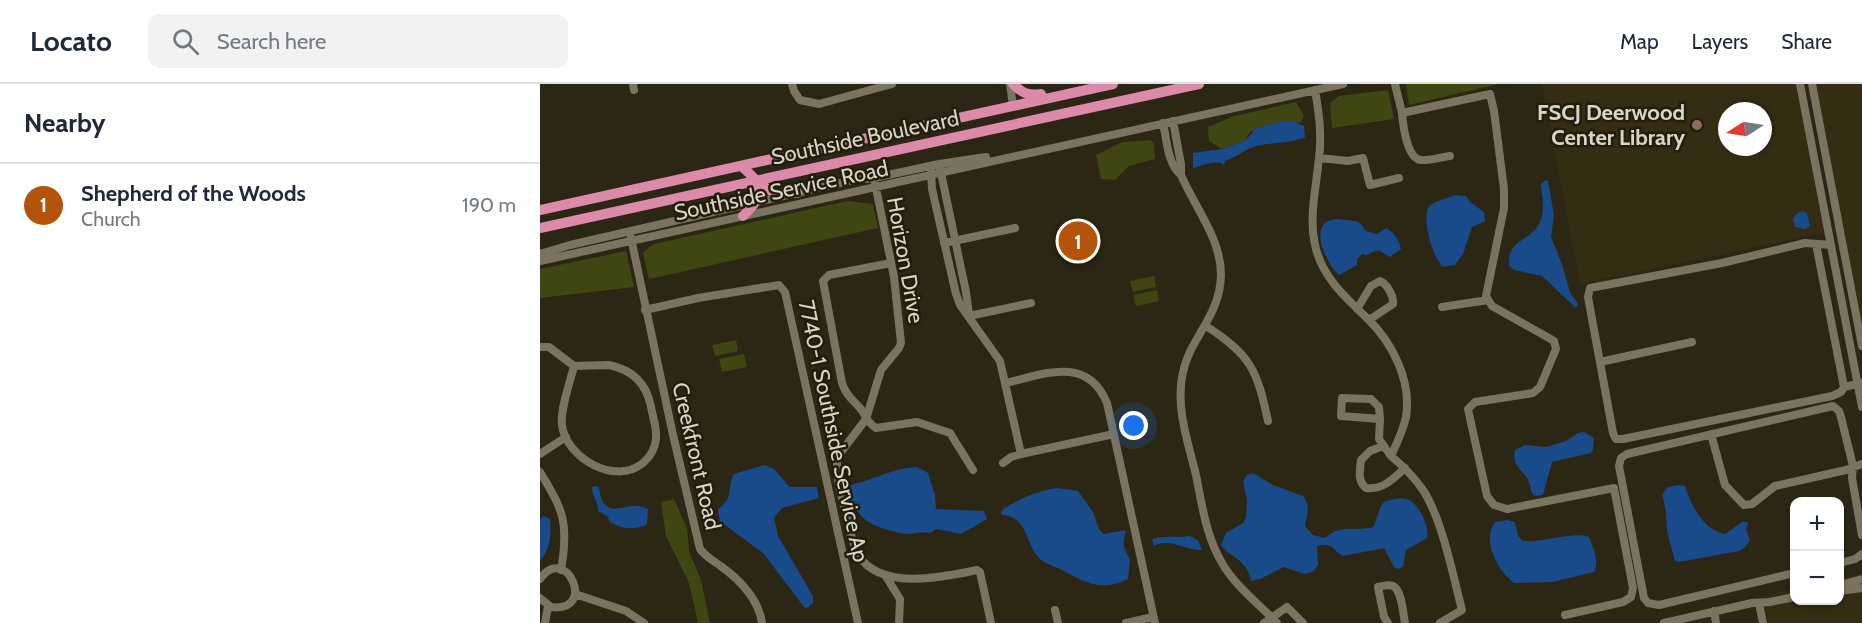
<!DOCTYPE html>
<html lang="en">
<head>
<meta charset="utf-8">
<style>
	:root { --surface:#fff; --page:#f2f2f3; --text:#1f2937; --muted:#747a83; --line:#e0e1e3; --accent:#b45309 }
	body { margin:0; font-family:Cabin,sans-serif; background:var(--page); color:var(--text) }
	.controls { position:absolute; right:18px; bottom:18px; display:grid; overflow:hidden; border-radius:12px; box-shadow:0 2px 4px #0004 }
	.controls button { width:54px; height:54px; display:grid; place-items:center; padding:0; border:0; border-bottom:2px solid var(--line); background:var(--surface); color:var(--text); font:30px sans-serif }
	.compass { position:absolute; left:1178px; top:18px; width:54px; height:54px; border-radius:50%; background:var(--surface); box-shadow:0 2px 4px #0004; rotate:258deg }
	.you { position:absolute; left:594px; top:342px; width:21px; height:21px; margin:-15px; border:4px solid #fff; border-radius:50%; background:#1a73e8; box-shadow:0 0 0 9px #1a73e833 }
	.badge { display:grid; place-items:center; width:39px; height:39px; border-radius:50%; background:var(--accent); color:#fff; font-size:20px; font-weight:700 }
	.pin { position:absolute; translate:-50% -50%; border:3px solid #fff; box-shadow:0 2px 6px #0006 }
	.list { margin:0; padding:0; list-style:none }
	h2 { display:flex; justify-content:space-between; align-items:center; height:78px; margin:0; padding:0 24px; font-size:26px }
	h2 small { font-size:20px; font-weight:400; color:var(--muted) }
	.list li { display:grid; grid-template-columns:39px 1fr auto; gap:18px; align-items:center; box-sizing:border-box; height:84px; padding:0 24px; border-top:2px solid var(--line) }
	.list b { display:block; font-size:22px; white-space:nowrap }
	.list p { margin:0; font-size:20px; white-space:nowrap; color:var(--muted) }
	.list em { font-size:20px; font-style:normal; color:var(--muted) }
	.icon { flex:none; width:33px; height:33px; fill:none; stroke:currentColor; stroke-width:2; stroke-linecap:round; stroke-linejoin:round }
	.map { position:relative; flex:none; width:1322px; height:539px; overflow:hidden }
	header { display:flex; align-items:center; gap:36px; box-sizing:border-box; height:84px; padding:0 30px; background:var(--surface); border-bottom:2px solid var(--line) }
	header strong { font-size:28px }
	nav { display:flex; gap:33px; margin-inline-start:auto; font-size:21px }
	.search { width:420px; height:54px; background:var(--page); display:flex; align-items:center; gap:15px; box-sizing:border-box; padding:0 21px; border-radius:12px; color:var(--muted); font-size:22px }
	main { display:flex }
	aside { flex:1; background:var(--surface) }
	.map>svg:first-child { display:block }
</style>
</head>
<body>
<header>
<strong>Locato</strong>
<div class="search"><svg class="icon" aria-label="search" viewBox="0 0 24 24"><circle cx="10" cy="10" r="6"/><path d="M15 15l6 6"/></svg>Search here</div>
<nav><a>Map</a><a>Layers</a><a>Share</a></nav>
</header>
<main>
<aside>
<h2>Nearby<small></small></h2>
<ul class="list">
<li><span class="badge">1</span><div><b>Shepherd of the Woods</b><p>Church</p></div><em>190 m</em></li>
</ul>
</aside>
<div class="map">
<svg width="1322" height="539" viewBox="0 0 1322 539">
	<rect width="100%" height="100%" fill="#2c2614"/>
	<!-- built -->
	<path fill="#342c13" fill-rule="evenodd" d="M1002,0h254l28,149 -244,51zM1187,27h36v36h-36z
		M1276,0h46v240l-26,-136z
		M1322,490v49h-94l-5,-27 31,-7v11h46v-21z"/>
	<!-- green -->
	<path fill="#404611" d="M866,0h93l-90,21z
		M848,6l6,29 -62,9 -2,-25 9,-7z
		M756,18l8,14 -3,7 -6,-1 -45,10 -5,9 -23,8 -13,-8 -1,-14 26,-11z
		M610,56l4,3 1,16 -26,7 -14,14 -14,-1 -5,-24 26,-13z
		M307,117l26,3 5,24 -229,51 -6,-27 11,-8z
		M86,167l8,36 -94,11v-29z
		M614,192l2,11 -23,5 -3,-11z
		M617,206l2,11 -23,5 -3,-11z
		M196,256l2,11 -23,5 -3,-11z
		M204,270l3,13 -25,5 -3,-13z
		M134,415l13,29 2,23 12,29 9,43h-12l-9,-40 -23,-47 -5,-34z"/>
	<!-- water -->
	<path fill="#194a89" d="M740,38h15l9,4 1,11c-16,7 -32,5 -49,9 -11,3 -20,12 -31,15l-1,4c-8,-6 -22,1 -31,3v-15l29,-4 23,-8 11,-13z
		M1006,96l2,1 6,34 -3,22 11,27 8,28 8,12 -2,4 -34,-32 -28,-6 -5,-4c-2,-29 23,-24 31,-44 5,-10 2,-27 1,-38z
		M916,111l10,1 4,6 14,10 1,9 -13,6 -9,27 -8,11 -12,2c-10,-8 -23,-52 -13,-61 6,-6 18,-8 26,-11z
		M1263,127l4,2 3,13 -4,3 -11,-2 -2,-9 6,-6z
		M797,135l19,2 5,3 5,7 11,3 9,-6c8,4 13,12 15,21l-11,8 -12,-7 -11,5 -5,-1 -5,5v6l-18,10c-10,-9 -26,-38 -15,-51 3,-4 8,-4 13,-5z
		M1044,348l10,6 -1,12 -2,3 -39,9 -9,33 -8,1c-6,-5 -3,-7 -6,-14 -5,-12 -18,-16 -14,-32l10,-5 21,2 20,-6 12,-8z
		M224,381l10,4 16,18h27l2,11 -37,10 -8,10 4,18 35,60v7l-6,5 -3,-1 -41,-54 -38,-28 -5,-1 -2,-15c17,-12 8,-21 16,-35z
		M377,383l11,6 7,22 1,14 48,2 3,8 -26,15 -25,-5 -6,4c-8,-2 -14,1 -23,1 -11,-1 -31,-7 -40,-13 -9,-6 -20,-25 -22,-35 25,-4 46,-18 72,-19z
		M713,389l20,12 30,11c8,10 4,19 2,30l8,9 12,3c16,-15 29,-6 48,-11 5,-8 5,-19 11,-25 7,-3 18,-5 25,-2 10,4 21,28 18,38l-21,12 -3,17 -5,2 -4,-2 -10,-19 -41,8c-10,-5 -10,-15 -26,-10l1,19 -4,6 -10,3 -20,-7 -24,12 -9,2c-4,-22 -19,-22 -30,-36l5,-12 17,-10 3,-6 1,-17 -4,-19 4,-6z
		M1138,401l7,1c6,19 18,44 40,48l18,-13 5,2 -2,6 4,11 -5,7 -6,4 -60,11 -4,-1 -8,-30 -1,-19 -4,-18 6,-7z
		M58,402c2,4 2,10 4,14 11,20 27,-2 46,9l-1,15c-12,7 -25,5 -37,-2l-3,-6 -9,-5c0,-10 -6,-15 -6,-24z
		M516,404l22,3 15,21 6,17 4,5 23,-4c-4,17 -3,15 4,30l-2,19c-28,14 -45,2 -68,-10 -7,-3 -16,-6 -21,-11 -14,-14 -11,-42 -37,-43l-1,-4c12,-10 39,-21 55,-23z
		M4,432l6,3c1,16 1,29 -10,42v-42z
		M967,436l8,2 3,14 5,5c20,2 51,-10 66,-4 4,11 11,24 5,35l-41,10 -39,1c-16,-12 -33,-43 -19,-61z
		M650,452l8,4 4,10c-15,1 -34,-13 -48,-4l-2,-7c12,-4 25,-1 38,-3z"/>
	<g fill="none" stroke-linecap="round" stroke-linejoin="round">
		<!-- minor -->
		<path stroke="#7a735f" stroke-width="8" d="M93,0l1,6
			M252,0l2,7 6,9 19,4 73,-20
			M470,0l3,22
			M855,0l7,29 88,-19 4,17 10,78v19l-18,88 6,10 57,32 5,3 2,8 -16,38 -7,6 -58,9 -7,7 19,87 7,9 13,4 107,-21 19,100 -2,9 -8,5 -58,13
			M1260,0l62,323
			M1272,0l50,262
			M775,6c4,23 7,45 4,68 -3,31 -11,61 -3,91 8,30 30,49 51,69 25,24 45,63 39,99 -3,14 -9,26 -15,39 12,10 23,21 32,34 19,29 30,85 39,120l-22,13
			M862,29c1,12 5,46 19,47 9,1 20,-3 29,-4
			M633,37l8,43v11c14,33 40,63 40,100 -1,42 -30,61 -38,97 -8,34 5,70 13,103 6,30 10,61 26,88 13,23 37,41 55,60
			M623,39c4,17 4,40 18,52
			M779,74l29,3 15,-3 7,27 29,-7
			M400,84l26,124 3,23
			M391,86l1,19 24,105 4,11 40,56 21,93
			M334,94l20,99 7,66 -2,5 -18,22 -15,49 -28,37c-4,20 4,41 9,60 3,13 5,28 12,40 23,35 84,21 118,14l3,2 11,51
			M91,154l42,197 27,114c7,9 14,12 22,18 18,13 37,33 40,56
			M404,159l71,-15
			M1276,160l28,143
			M1291,161l-26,-2 -83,20 -132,25 -2,9 25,136 3,6h7l209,-43 9,-4 3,-5 18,-4
			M0,170l30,-9 283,-65 21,-2 65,-14 47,-7
			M0,177l803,-177
			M351,179l-62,12 -6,6 19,102c4,12 10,16 18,25 6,7 7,15 16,20l41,-6 33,11 23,37
			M902,223l46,-7
			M817,225l14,-23 9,-5c7,3 14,15 13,23l-24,16
			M105,226l53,-12 81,-13 6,7 73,331
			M429,232l62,-13
			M666,242c45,29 51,44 62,95
			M0,263h9l25,19
			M1060,278l92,-20
			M69,281c24,5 38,19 42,42 2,11 6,21 5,32 -1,9 -6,18 -13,24 -28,23 -77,-5 -81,-38 -2,-15 8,-43 12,-59z
			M466,299c38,-9 81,-28 101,20l48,220
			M802,314l29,1 8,8 1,12 -39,-3z
			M840,335l-1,20 12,17
			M1171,350l14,51 19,20 8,-1 23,-18 71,-16 16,-6
			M843,362l-13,5 -9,9c-1,11 -4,20 5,28 17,2 27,-9 39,-20
			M0,370l26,-17
			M463,379l8,-6 10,-3 93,-20
			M0,388c24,39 29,52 21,98
			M1300,479l15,-4 7,-5
			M1254,489l-135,32 -11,-2 -4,-5 -25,-132 2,-8 6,-4 206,-48 6,5 2,6 12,49 -1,12 10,57
			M345,491l15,24 -1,24
			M0,495c26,-37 58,34 11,28l-11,-9
			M1300,501l22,-6
			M1300,507l22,-3
			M35,510l51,17 18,12
			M1219,519l4,20
			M515,526l3,13
			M1174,527l2,12
			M5,539l3,-17
			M586,539l27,-6
			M724,539l23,-16 16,16
			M848,539l-4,-6 -6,-30c4,-1 10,-3 15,-1 9,4 10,28 12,37
			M1124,539l88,-20 18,-1 24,-5"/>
		<!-- highway -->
		<path stroke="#dc8aaa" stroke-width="10" d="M473,0c9,9 15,12 28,10
			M201,82c10,7 18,21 31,25 8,2 17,1 25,2
			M0,126l573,-126
			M203,132c13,-13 17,-16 13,-35
			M0,144l659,-144"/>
	</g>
	<!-- markers -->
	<circle fill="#8d6e63" stroke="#231d0b" stroke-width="2" cx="1157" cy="41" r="6"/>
	<g text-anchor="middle" stroke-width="5" stroke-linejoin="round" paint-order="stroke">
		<!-- poi labels -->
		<g font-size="22" font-weight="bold" fill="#d7d4c9" stroke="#231d0b" text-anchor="end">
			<text x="1145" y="36">FSCJ Deerwood<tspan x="1145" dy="25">Center Library</tspan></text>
		</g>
		<!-- street labels -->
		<g font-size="22" fill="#d7d4c9" stroke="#231d0b">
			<text transform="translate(325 53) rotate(-12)" y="8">Southside Boulevard</text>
			<text transform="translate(241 106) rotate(-12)" y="8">Southside Service Road</text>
			<text transform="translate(366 176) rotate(80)" y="8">Horizon Drive</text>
			<text transform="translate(294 347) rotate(78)" y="8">7740-1 Southside Service Ap</text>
			<text transform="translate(157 372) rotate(77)" y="8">Creekfront Road</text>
		</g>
	</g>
</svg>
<div class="controls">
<button>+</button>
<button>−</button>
</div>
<svg class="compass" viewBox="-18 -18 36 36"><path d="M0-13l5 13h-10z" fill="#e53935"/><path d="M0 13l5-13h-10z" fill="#747a83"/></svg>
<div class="you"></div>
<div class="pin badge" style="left:538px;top:157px">1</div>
</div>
</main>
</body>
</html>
